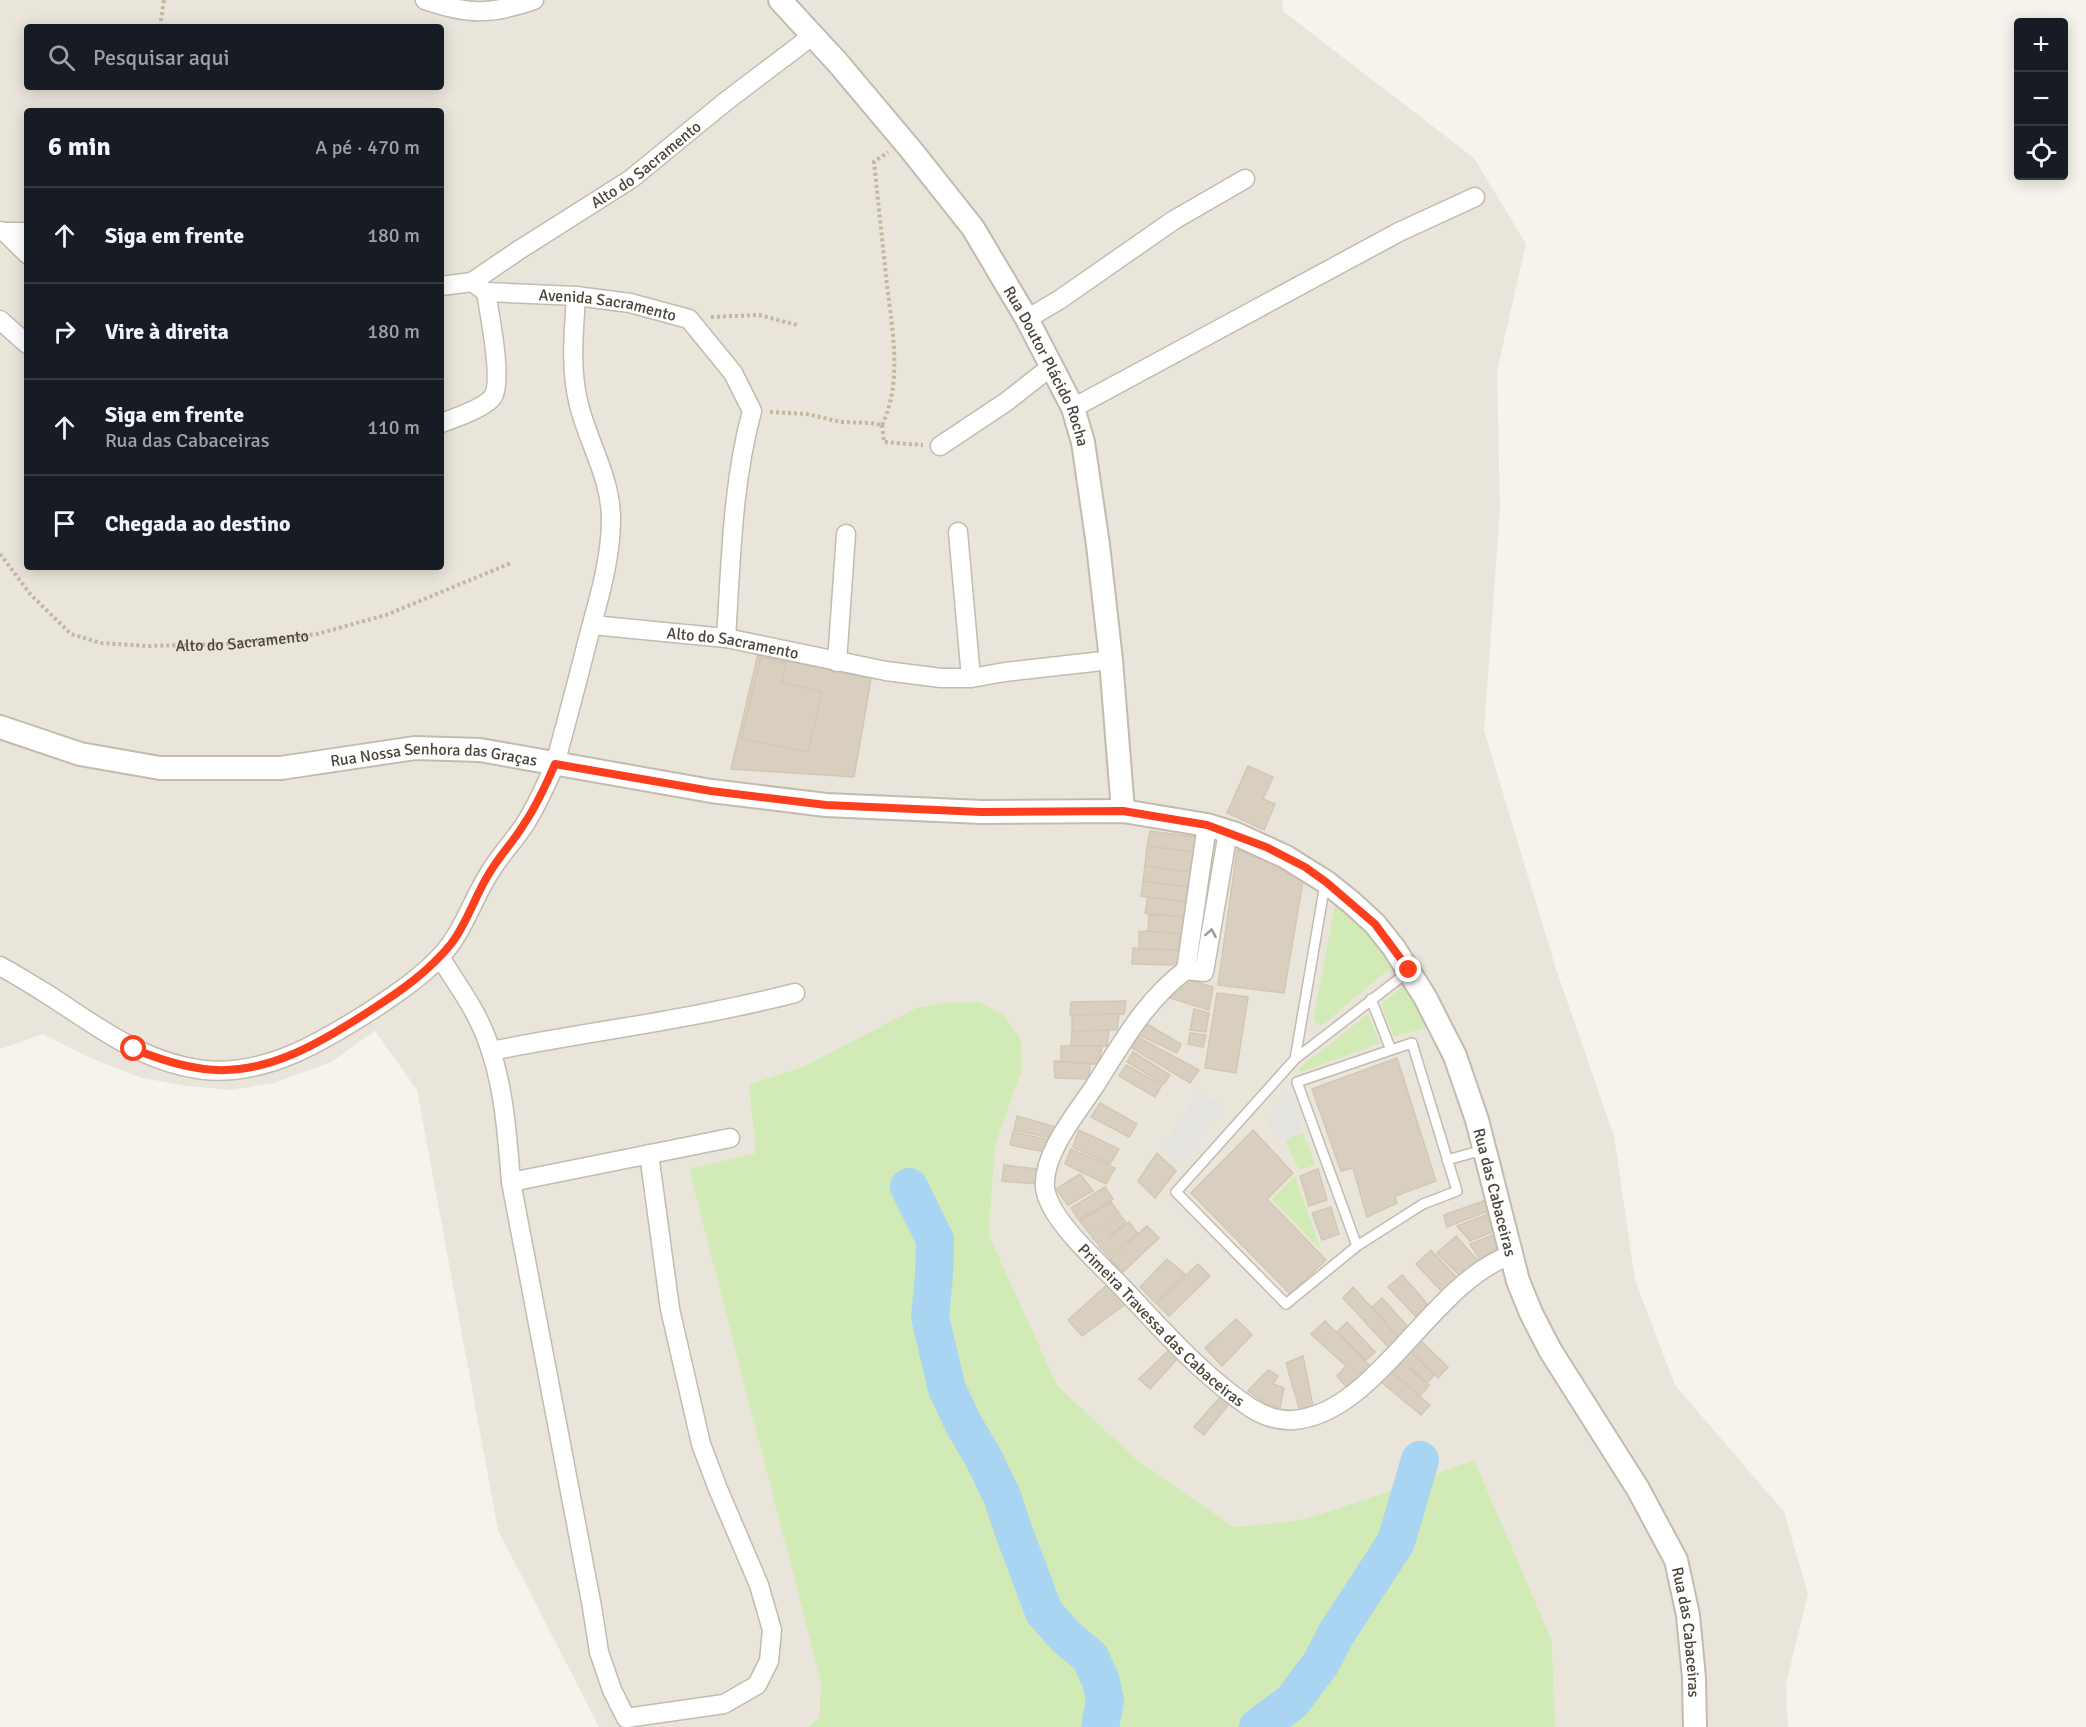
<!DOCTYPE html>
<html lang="pt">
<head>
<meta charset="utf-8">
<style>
	:root { --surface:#171b24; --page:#242831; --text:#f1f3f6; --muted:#9ea1a6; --line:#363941 }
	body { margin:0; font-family:Signika,sans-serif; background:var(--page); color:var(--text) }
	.controls { position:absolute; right:18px; top:18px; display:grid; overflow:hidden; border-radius:6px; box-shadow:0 3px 15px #0003 }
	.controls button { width:54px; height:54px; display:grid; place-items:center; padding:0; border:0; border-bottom:2px solid var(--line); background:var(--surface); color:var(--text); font:30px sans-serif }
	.stop { position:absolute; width:18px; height:18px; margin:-14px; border:4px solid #fc3f1d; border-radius:50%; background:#fff }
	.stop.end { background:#fc3f1d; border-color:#fff; box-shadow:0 2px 6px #0008 }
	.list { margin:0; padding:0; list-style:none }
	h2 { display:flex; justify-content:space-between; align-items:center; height:78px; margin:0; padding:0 24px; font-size:26px }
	h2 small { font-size:20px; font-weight:400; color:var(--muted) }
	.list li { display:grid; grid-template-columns:39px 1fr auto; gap:18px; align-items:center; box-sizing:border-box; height:96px; padding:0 24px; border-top:2px solid var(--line) }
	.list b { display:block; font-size:22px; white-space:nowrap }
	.list p { margin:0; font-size:20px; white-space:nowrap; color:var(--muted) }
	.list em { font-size:20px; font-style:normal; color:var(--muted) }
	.icon { flex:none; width:33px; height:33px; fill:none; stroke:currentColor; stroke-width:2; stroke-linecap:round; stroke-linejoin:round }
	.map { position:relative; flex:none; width:2086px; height:1727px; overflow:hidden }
	.search { position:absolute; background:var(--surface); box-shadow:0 3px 15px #0003; left:24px; top:24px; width:420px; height:66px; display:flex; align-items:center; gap:15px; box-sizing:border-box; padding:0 21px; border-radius:6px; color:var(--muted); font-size:22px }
	.panel { position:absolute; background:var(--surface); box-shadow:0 3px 15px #0003; left:24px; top:108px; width:420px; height:462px; border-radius:6px }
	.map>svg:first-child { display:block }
</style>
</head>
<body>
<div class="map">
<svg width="2086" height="1727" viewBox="0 0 2086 1727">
	<rect width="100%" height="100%" fill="#f6f3ec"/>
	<!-- residential -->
	<path fill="#eae5da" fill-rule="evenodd" d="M0,0h1282l2,12 190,146 52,86 -29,127 3,138 -16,221 72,239 58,167 21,144 40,105 109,127 24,82 -22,89 2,44h-233l-3,-86 -184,-142 -68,21 -66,7 -97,-67 -80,-75 -68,-150 6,-89 28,-79 -141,-41 -80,41 -53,17 72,598 -2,36 -11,9h-209l-101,-197 -81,-440 -42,-59 -44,31 -57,21 -43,7 -43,-4 -46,-8 -54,-21 -45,-23 -43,15zM27,27h414v60h-414zM27,111h414v456h-414z"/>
	<!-- green -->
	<path fill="#d2eab5" d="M1335,904l25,19 34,42 -73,61 -8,-6z
		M1406,984l21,43 -33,10 -13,-33z
		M947,1002h32l25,13 16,23 3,29 -28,79 -6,89 68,150 80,75 97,67 66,-7 68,-21 106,-39 78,181 3,86h-747l11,-9 2,-36 -132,-513 67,-16 -7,-69 53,-17 115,-59z
		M1368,1014l12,29 -79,29 -2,-4z
		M1303,1132l12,33 -16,5 -14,-29z
		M1295,1176l26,74 -49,-51z"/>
	<!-- parking -->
	<path fill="#e5e3e0" d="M1199,1092l26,15 -46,58 -19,-15z
		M1288,1093l15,38 -21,11 -18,-24z"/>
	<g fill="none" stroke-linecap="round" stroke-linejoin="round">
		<!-- river -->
		<path stroke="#a9d4f2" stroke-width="38" d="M909,1187l26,53 -1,36 -4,41 17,72 17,36 19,32 19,39 13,39 29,77 22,25 24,20 11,24 4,20 -5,26
			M1258,1727l34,-25 29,-39 15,-29 60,-92 24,-82"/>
	</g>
	<!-- building -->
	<path fill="#d8cfc1" stroke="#d3c7b4" stroke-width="1.5" d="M758,654l113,25 -17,98 -123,-8z
		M761,657l25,6 -4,19 40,10 -14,60 -67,-13z
		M1248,766l25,11 -10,22 12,5 -11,26 -37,-17z
		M1150,831l45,6 -2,15 -46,-6z
		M1147,846l46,6 -3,20 -45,-6z
		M1237,850l32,12 34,19 -19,112 -66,-8z
		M1145,866l45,6 -2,15 -45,-6z
		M1143,881l45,6 -1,15 -46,-6z
		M1148,897l39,5 -1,15 -41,-4z
		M1149,915l37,2 -2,17 -36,-3z
		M1148,931l32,3 -1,16 -40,-1v-17z
		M1133,948l46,2v15l-47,-1z
		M1186,979l27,8 -4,23 -39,-12 5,-11z
		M1217,993l31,4 -12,76 -31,-5z
		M1126,1001l-2,13 -54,1 1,-13z
		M1194,1009l15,4 -3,19 -16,-2z
		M1119,1014l-2,16 -45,1v-16z
		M1145,1023l36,21 -4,9 -38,-18z
		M1109,1030l-2,16h-36l1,-15z
		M1190,1033l16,2 -3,12 -15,-3z
		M1138,1037l61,33 -9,13 -58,-35z
		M1061,1046h41l-3,18 -38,-2z
		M1133,1052l37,23 -6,9 -37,-22z
		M1397,1058l39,123 -41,15 2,7 -30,14 -14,-49 -12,3 -29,-82z
		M1054,1061l36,2 -1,16 -34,-1z
		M1126,1065l36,20 -7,12 -36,-21z
		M1100,1103l37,21 -8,13 -38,-20z
		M1017,1116l39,11 -5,11 -37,-8z
		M1079,1130l40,19 -9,15 -37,-17z
		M1253,1130l40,43 -26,26 59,61 -36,34 -99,-101z
		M1013,1132l37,8 -5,12 -35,-7z
		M1071,1149l44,19 -9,16 -41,-20z
		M1157,1153l19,18 -21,27 -17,-17z
		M1004,1165l34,4 -2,15 -34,-3z
		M1318,1169l9,31 -18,6 -9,-30z
		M1080,1174l13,17 -25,14 -12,-16z
		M1105,1187l8,12 -34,21 -8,-12z
		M1486,1200l2,11 -41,16 -3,-12z
		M1111,1202l8,11 -29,21 -10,-13z
		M1331,1207l8,27 -17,6 -10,-27z
		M1496,1211l3,18 -29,12 -13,-15z
		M1120,1215l6,8 -28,21 -7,-8z
		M1129,1222l8,11 -28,24 -10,-11z
		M1147,1226l12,12 -36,34 -13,-13z
		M1500,1232l4,20 -23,9 -11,-17z
		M1456,1236l24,27 -17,16 -26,-26z
		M1431,1250l27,29 -14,15 -28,-30z
		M1167,1259l19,16 -30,28 -16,-16z
		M1198,1264l12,12 -41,40 -13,-13z
		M1402,1275l28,32 -12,12 -30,-32z
		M1108,1284l19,19 -45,33 -14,-16z
		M1353,1287l46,51 -10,10 -46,-50z
		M1382,1298l27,30 -10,10 -27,-31z
		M1236,1319l16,16 -30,31 -17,-18z
		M1325,1321l46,46 -24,21 -10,-12 9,-10 -35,-32z
		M1347,1322l28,30 -9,8 -29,-28z
		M1420,1340l28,27 -10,11 -28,-28z
		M1170,1349l8,9 -28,31 -11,-10z
		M1410,1350l24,25 -7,8 -26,-24z
		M1303,1356l10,50 -14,2 -13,-45z
		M1402,1363l27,22 -9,11 -28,-24z
		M1268,1370l10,6 -5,8 11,4 -4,20 -14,-4 -18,-13z
		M1391,1371l39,34 -9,10 -40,-33z
		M1221,1396l8,8 -25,31 -10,-8z"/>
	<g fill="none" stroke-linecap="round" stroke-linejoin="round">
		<!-- service casing -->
		<g stroke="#c2bbae" stroke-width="12">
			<path id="service" d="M1371,999l20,51 -94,32 60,164 66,-42 34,-13 -45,-148 -21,7
				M1295,1059l30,-175
				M1447,1160l36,-10
				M1357,1246l-71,58 -110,-112 119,-133 114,-88"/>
		</g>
		<!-- minor casing -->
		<g stroke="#c2bbae" stroke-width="21">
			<g id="minor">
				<path d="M425,0c43,15 66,15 109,0"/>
				<path d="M0,231l5,1 22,22"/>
				<path d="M5,232h22"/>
				<path id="s2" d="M472,282l47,-32 112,-71 94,-77 87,-66"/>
				<path id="s3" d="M441,286l31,-4 14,10 90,4 54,7 59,16 44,54 19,38c-20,73 -21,151 -26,227"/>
				<path d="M1027,319l32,-19 115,-80 71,-41"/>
				<path d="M0,320l27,24"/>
				<path d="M1073,408l326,-176 76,-35"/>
				<path d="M441,423c14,-5 41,-14 51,-25 12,-14 -3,-86 -6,-106"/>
				<path d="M940,446l66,-44 46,-36"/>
				<path d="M958,532l13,146"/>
				<path id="s4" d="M592,625l134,13 160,33 55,7h30l34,-6 106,-12"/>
				<path d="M837,662l9,-128"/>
				<path d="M440,957c16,26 35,51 46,80 18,46 21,96 25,145l81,425 7,45 13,38 14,28 98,-14 33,-19 12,-24 3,-31 -13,-45 -41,-96 -17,-45 -31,-135 -21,-155"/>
				<path d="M0,966c16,9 31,18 47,28 50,32 96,69 157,76 62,6 118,-28 168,-60 24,-16 48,-32 68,-53 23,-24 32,-57 50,-85 10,-17 24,-31 35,-48 12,-19 21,-39 30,-60 12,-44 24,-89 35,-133 10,-36 21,-74 21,-112 0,-42 -24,-78 -33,-118 -8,-35 -4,-70 -2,-105"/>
				<path id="s5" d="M1186,970c-41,30 -65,75 -92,117 -17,26 -52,67 -49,101 4,31 52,73 74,96 41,43 82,91 132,124 13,8 28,13 43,12 83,-7 137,-137 217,-165"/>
				<path d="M1186,970l18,2 24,-140"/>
				<path d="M1186,970l21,-145"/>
				<path d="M491,1051c101,-20 204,-32 304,-58"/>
				<path d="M511,1182l219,-44"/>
			</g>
		</g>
		<!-- tertiary casing -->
		<g stroke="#c2bbae" stroke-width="26">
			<g id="tertiary">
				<path id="s6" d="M780,0l58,63 74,88 61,77 54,91 46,89 10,34 15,103 13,115 12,151"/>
				<path id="s7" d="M0,727l80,27 80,14h121l134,-20 65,2 231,41 115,14 155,7 142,-1 84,14 29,9 50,23 40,25 25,20 24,22 19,24 31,49 30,59 22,64 41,161 13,32 19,37 88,139 38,71 12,55 6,63 1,49"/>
			</g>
		</g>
		<!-- path -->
		<g stroke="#c4b79f" stroke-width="4" stroke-dasharray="3 3" stroke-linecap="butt">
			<path d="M160,27l4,-27"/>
			<path d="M711,317l48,-2 38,10"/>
			<path d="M770,412l37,2 34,8 29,1 12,2"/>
			<path d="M882,425c22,-46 9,-100 4,-149 -4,-38 -8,-76 -12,-114l14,-10"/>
			<path d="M882,425l2,17 39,3"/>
			<path id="s1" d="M0,554l31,41 40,39 30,9 47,3 77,-2 92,-10 69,-19 125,-52"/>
		</g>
		<!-- service -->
		<use href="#service" stroke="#fff" stroke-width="9"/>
		<!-- minor -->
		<use href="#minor" stroke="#fff" stroke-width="18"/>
		<!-- tertiary -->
		<use href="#tertiary" stroke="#fff" stroke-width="22"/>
	</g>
	<!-- one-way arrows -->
	<defs><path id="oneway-chevron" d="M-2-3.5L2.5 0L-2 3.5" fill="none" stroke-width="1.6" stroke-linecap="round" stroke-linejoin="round" transform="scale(1.5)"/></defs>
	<use stroke="#9c9892" href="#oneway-chevron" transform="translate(1211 933) rotate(-80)"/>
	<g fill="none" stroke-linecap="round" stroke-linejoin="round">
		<!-- route -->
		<path stroke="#fc3f1d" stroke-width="8" d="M134,1049c22,9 46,17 70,20 61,8 118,-27 167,-59 30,-19 58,-39 80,-66 17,-22 24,-49 39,-72 10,-17 24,-31 34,-48 13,-19 22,-39 31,-60l156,27 115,14 155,7 142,-1 84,14 59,22 39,20 21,15 49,42 34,46"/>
	</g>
	<g text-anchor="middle" stroke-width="4.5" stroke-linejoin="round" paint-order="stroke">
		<!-- street labels -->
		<g font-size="16" fill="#4b4439" stroke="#fff">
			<text dy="6" stroke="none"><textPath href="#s2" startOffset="210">Alto do Sacramento</textPath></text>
			<text dy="6" stroke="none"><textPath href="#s3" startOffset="171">Avenida Sacramento</textPath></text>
			<text dy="6" stroke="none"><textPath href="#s6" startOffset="456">Rua Doutor Plácido Rocha</textPath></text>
			<text dy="6" stroke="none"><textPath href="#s1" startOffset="280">Alto do Sacramento</textPath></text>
			<text dy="6" stroke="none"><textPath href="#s4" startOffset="142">Alto do Sacramento</textPath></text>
			<text dy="6" stroke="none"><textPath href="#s7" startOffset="441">Rua Nossa Senhora das Graças</textPath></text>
			<text dy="6" stroke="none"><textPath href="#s7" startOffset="1714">Rua das Cabaceiras</textPath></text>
			<text dy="6" stroke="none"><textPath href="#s5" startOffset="446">Primeira Travessa das Cabaceiras</textPath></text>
			<text dy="6" stroke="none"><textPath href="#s7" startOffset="2200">Rua das Cabaceiras</textPath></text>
		</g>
	</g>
</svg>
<div class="controls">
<button>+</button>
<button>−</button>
<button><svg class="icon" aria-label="locate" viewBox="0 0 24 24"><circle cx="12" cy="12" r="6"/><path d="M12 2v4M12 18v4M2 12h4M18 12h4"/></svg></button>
</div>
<div class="stop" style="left:134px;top:1049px"></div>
<div class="stop end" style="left:1409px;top:970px"></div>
<div class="search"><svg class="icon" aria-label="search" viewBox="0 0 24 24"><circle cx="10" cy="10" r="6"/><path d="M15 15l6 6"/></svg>Pesquisar aqui</div>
<section class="panel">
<h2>6 min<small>A pé · 470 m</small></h2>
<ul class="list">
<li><svg class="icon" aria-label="ahead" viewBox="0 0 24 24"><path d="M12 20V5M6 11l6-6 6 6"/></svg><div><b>Siga em frente</b></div><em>180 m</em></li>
<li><svg class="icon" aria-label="right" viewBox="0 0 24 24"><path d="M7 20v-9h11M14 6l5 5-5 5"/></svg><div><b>Vire à direita</b></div><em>180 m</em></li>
<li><svg class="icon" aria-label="ahead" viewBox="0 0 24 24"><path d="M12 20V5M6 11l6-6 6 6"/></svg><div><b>Siga em frente</b><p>Rua das Cabaceiras</p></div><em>110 m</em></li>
<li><svg class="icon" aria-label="arrive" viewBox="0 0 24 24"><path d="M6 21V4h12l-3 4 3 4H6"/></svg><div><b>Chegada ao destino</b></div></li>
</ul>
</section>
</div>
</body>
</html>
